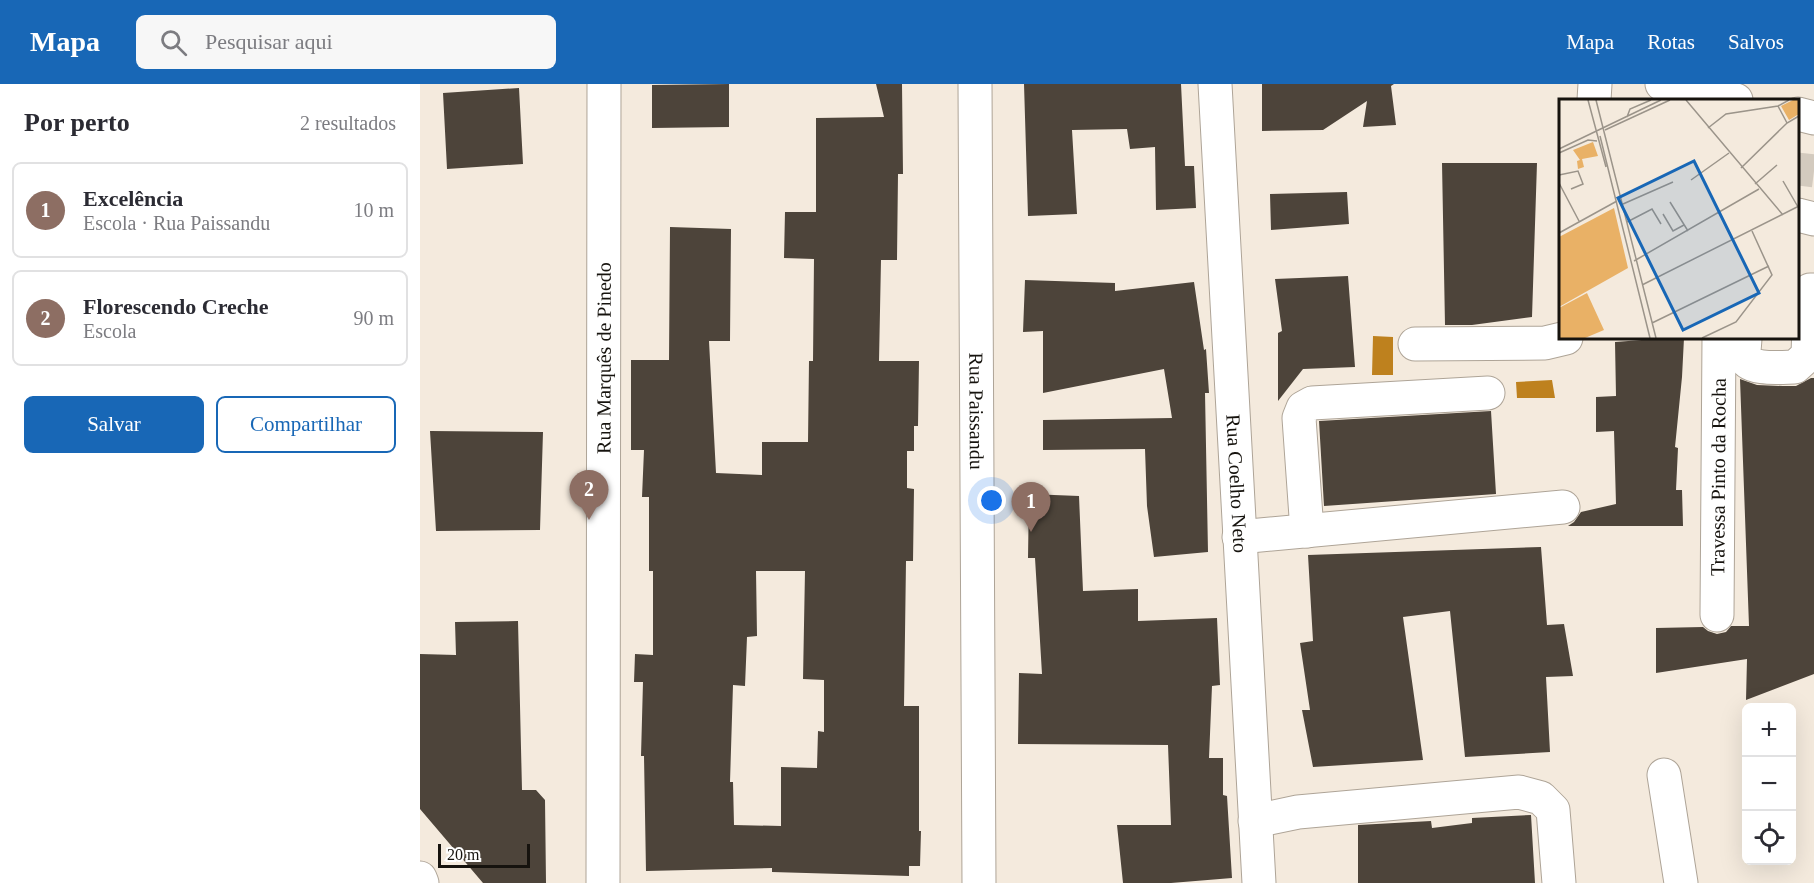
<!DOCTYPE html>
<html lang="pt">
<head>
<meta charset="utf-8">
<style>
	:root { --surface:#fff; --page:#f7f7f7; --text:#2b2b33; --muted:#7c7c81; --line:#e1e1e2; --accent:#1867b6 }
	body { margin:0; font-family:Georgia,serif; background:var(--page); color:var(--text) }
	.controls { position:absolute; right:18px; bottom:18px; display:grid; overflow:hidden; border-radius:9px; box-shadow:0 6px 24px #0002 }
	.controls button { width:54px; height:54px; display:grid; place-items:center; padding:0; border:0; border-bottom:2px solid var(--line); background:var(--surface); color:var(--text); font:30px sans-serif }
	.scale { position:absolute; left:18px; bottom:15px; width:92px; box-sizing:border-box; padding-left:6px; border:3px solid #16130e; border-top:0; font-size:16px; line-height:21px; white-space:nowrap; color:#16130e; -webkit-text-stroke:4px #fff; paint-order:stroke }
	.you { position:absolute; left:572px; top:417px; width:21px; height:21px; margin:-15px; border:4px solid #fff; border-radius:50%; background:#1a73e8; box-shadow:0 0 0 9px #1a73e833 }
	.badge { display:grid; place-items:center; width:39px; height:39px; border-radius:50%; background:var(--accent); color:#fff; font-size:20px; font-weight:700 }
	.pin { position:absolute; translate:-50% -50px; filter:drop-shadow(0 2px 3px #0008) }
	.pin::after { content:''; position:absolute; top:32px; width:21px; height:18px; background:inherit; clip-path:polygon(0 0,100% 0,50% 100%) }
	.list { margin:0; padding:0; list-style:none }
	h2 { display:flex; justify-content:space-between; align-items:center; height:78px; margin:0; padding:0 24px; font-size:26px }
	h2 small { font-size:20px; font-weight:400; color:var(--muted) }
	.list li { display:grid; grid-template-columns:39px 1fr auto; gap:18px; align-items:center; box-sizing:border-box; height:96px; margin:0 12px 12px; padding:0 12px; border:2px solid var(--line); border-radius:9px }
	.list b { display:block; font-size:22px; white-space:nowrap }
	.list p { margin:0; font-size:20px; white-space:nowrap; color:var(--muted) }
	.list em { font-size:20px; font-style:normal; color:var(--muted) }
	.actions { display:flex; gap:12px; padding:18px 24px }
	.actions a { flex:1; padding:14px 0; border:2px solid var(--accent); border-radius:9px; text-align:center; font-size:21px; color:var(--accent) }
	.actions .main { background:var(--accent); color:#fff }
	.icon { flex:none; width:33px; height:33px; fill:none; stroke:currentColor; stroke-width:2; stroke-linecap:round; stroke-linejoin:round }
	.map { position:relative; flex:none; width:1394px; height:799px; overflow:hidden }
	header { display:flex; align-items:center; gap:36px; box-sizing:border-box; height:84px; padding:0 30px; background:var(--accent); color:#fff }
	header strong { font-size:28px }
	nav { display:flex; gap:33px; margin-inline-start:auto; font-size:21px }
	.search { width:420px; height:54px; background:var(--page); display:flex; align-items:center; gap:15px; box-sizing:border-box; padding:0 21px; border-radius:9px; color:var(--muted); font-size:22px }
	main { display:flex }
	aside { flex:1; background:var(--surface) }
	.map>svg:first-child { display:block }
</style>
</head>
<body>
<header>
<strong>Mapa</strong>
<div class="search"><svg class="icon" aria-label="search" viewBox="0 0 24 24"><circle cx="10" cy="10" r="6"/><path d="M15 15l6 6"/></svg>Pesquisar aqui</div>
<nav><a>Mapa</a><a>Rotas</a><a>Salvos</a></nav>
</header>
<main>
<aside>
<h2>Por perto<small>2 resultados</small></h2>
<ul class="list">
<li><span class="badge" style="background:#8d6e63">1</span><div><b>Excelência</b><p>Escola · Rua Paissandu</p></div><em>10 m</em></li>
<li><span class="badge" style="background:#8d6e63">2</span><div><b>Florescendo Creche</b><p>Escola</p></div><em>90 m</em></li>
</ul>
<div class="actions"><a class="main">Salvar</a><a>Compartilhar</a></div>
</aside>
<div class="map">
<svg width="1394" height="799" viewBox="0 0 1394 799">
	<rect width="100%" height="100%" fill="#f4eadd"/>
	<!-- water -->
	<path fill="#be811e" d="M953,252l20,1v38h-21z
		M1132,296l3,18h-38l-1,-16z"/>
	<!-- building -->
	<path fill="#4d443a" fill-rule="evenodd" d="M309,0v43l-77,1v-43z
		M456,0h26l1,90h-5l-1,86h-16l-2,101h40l-1,65h-4v25h-7v37l7,1 -1,72h-7l-2,145h15v125h2l-1,35h-11v10l-137,-4v-4l-126,3 -2,-115h-3l2,-74h-9l1,-28 18,1v-84h-4v-74h-7l2,-47h-13v-90h38l1,-133 61,2 -1,112h-21l7,132 46,2v-33h46l1,-81h4l1,-102 -30,-1 1,-46h31v-94l68,-1zM336,487h49l-2,108 21,1v52l-6,-1 -1,37 -36,-1v59l-47,-1 -1,-43h-3l3,-97 12,1 2,-49 10,-1z
		M604,0h157l4,82h9l2,42 -40,2 -1,-63 -25,2 -3,-20 -55,1 5,84 -49,2z
		M842,0h132l-3,2 5,39 -33,2 4,-26 -44,29 -61,1z
		M99,4l4,76 -76,5 -4,-76z
		M1022,79h95l-5,154 -60,8h-27z
		M927,108l2,32 -78,6 -1,-36z
		M928,192l7,91 -52,2 -25,32v-68l4,-2 -7,-52z
		M605,196l90,3v8l79,-9 10,68 2,-1 3,44h-4l3,159 -54,5 -7,-51 -2,-57 -102,1v-30l129,-2 -8,-49 -121,24v-62l-20,1z
		M1248,254h16l-2,39 -7,70 3,1 -2,42h6l1,36h-115l6,-4 7,-10 35,-8 -2,-73 -18,1v-35l20,-1 -1,-54z
		M1391,294h3v296l-68,26 1,-41 -91,14v-45l47,-1 5,4 9,3 9,-2 5,-6h18l-9,-247 17,6 26,1h13z
		M1071,327l5,83 -172,12 -5,-85z
		M10,347l113,1 -3,98 -104,1z
		M609,410l50,2 4,95 55,-2v32l79,-3 3,67 -8,1 -3,72h14v37l4,1 5,82 -61,5h-48l-6,-58h54l-3,-80 -150,-1 1,-71 23,1 -7,-116h-7z
		M1121,463l6,78 17,-1 9,52 -27,1 4,75 -85,5 -15,-146 -47,6 20,143 -110,7 -11,-57h8l-10,-67 13,-2 -5,-86z
		M98,537l4,169h14l9,10 1,83h-63l-63,-74v-155l36,1 -1,-33z
		M1111,731l4,68h-177v-58l73,-4 1,7 40,-5v-5z"/>
	<g fill="none" stroke-linecap="round" stroke-linejoin="round">
		<!-- minor-tunnel -->
		<path stroke="#d3cabe" stroke-width="33" stroke-dasharray="33 16" stroke-linecap="butt" d="M1378,85l16,2"/>
		<!-- minor casing -->
		<g stroke="#aea497" stroke-width="35">
			<g id="minor">
				<path id="s1" d="M555,0l4,799"/>
				<path id="s2" d="M795,0l44,799"/>
				<path d="M1174,16l1,-16"/>
				<path d="M1378,131l16,4"/>
				<path d="M1325,254c0,6 -2,14 0,19 3,14 38,10 50,10l13,-12 2,-65h4"/>
				<path d="M995,260l130,-1 21,-5"/>
				<path d="M887,447l-8,-113 4,-10 9,-5 176,-10"/>
				<path d="M819,453l324,-30"/>
				<path id="s3" d="M1297,531l2,-277"/>
				<path d="M1244,691l17,108"/>
				<path d="M835,737l43,-9 221,-20 22,6 12,12 6,73"/>
				<path d="M0,794l2,5"/>
				<path id="s4" d="M183,799l1,-799"/>
			</g>
		</g>
		<!-- major casing -->
		<g stroke="#aea497" stroke-width="35">
			<path id="major" d="M1242,0l74,16
				M1378,30l16,4"/>
		</g>
		<!-- minor -->
		<use href="#minor" stroke="#fff" stroke-width="33"/>
		<!-- major -->
		<use href="#major" stroke="#fff" stroke-width="33"/>
	</g>
	<g text-anchor="middle" stroke-width="6" stroke-linejoin="round" paint-order="stroke">
		<!-- street labels -->
		<g font-size="20" fill="#16130e" stroke="#fff">
			<text dy="7" stroke="none"><textPath href="#s4" startOffset="525">Rua Marquês de Pinedo</textPath></text>
			<text dy="7" stroke="none"><textPath href="#s1" startOffset="327">Rua Paissandu</textPath></text>
			<text dy="7" stroke="none"><textPath href="#s3" startOffset="138">Travessa Pinto da Rocha</textPath></text>
			<text dy="7" stroke="none"><textPath href="#s2" startOffset="400">Rua Coelho Neto</textPath></text>
		</g>
	</g>
	<!-- overview -->
	<g transform="translate(1139 15)">
		<rect width="240" height="240" fill="#f4eadd"/>
		<path d="M234,1h6v14l-10,6 -8,-14zM34,43l5,14 -16,3 2,8 -6,2 -1,-8 3,-1 -7,-10zM55,109l14,60 -69,39v-70zM28,194l17,37 -19,8h-26v-30z" fill="#e9b166"/>
		<path fill="none" stroke="#9b948a" stroke-width="1.5" d="M29,1l18,67M37,1l60,238M127,1l97,115M219,7l9,17M68,18l3,-8 21,-9M149,29l18,-14 52,-8 11,-6M46,31l65,-30M41,37l50,202M0,50l102,-49M0,54l29,-13 9,1M182,69l46,-45 12,-7M0,76l19,-4 5,13 -12,5M132,81l38,-27M224,82l15,26M0,84l20,38M196,85l22,-19M111,103l18,29M64,105l50,-22M104,115l10,17 11,-6M68,123l25,-13 9,15M0,134l58,-32M75,162l125,-72M83,186l157,-79M93,224l117,-57M143,239l34,-16 36,-47 -20,-44"/>
		<path fill="#1867b6" fill-opacity="0.15" stroke="#1867b6" stroke-width="3" d="M135,62l65,132 -76,37 -65,-132z"/>
		<rect width="240" height="240" fill="none" stroke="#16130e" stroke-width="3"/>
	</g>
</svg>
<div class="controls">
<button>+</button>
<button>−</button>
<button><svg class="icon" aria-label="locate" viewBox="0 0 24 24"><circle cx="12" cy="12" r="6"/><path d="M12 2v4M12 18v4M2 12h4M18 12h4"/></svg></button>
</div>
<div class="scale">20 m</div>
<div class="you"></div>
<div class="pin badge" style="left:611px;top:448px;background:#8d6e63">1</div>
<div class="pin badge" style="left:169px;top:436px;background:#8d6e63">2</div>
</div>
</main>
</body>
</html>
